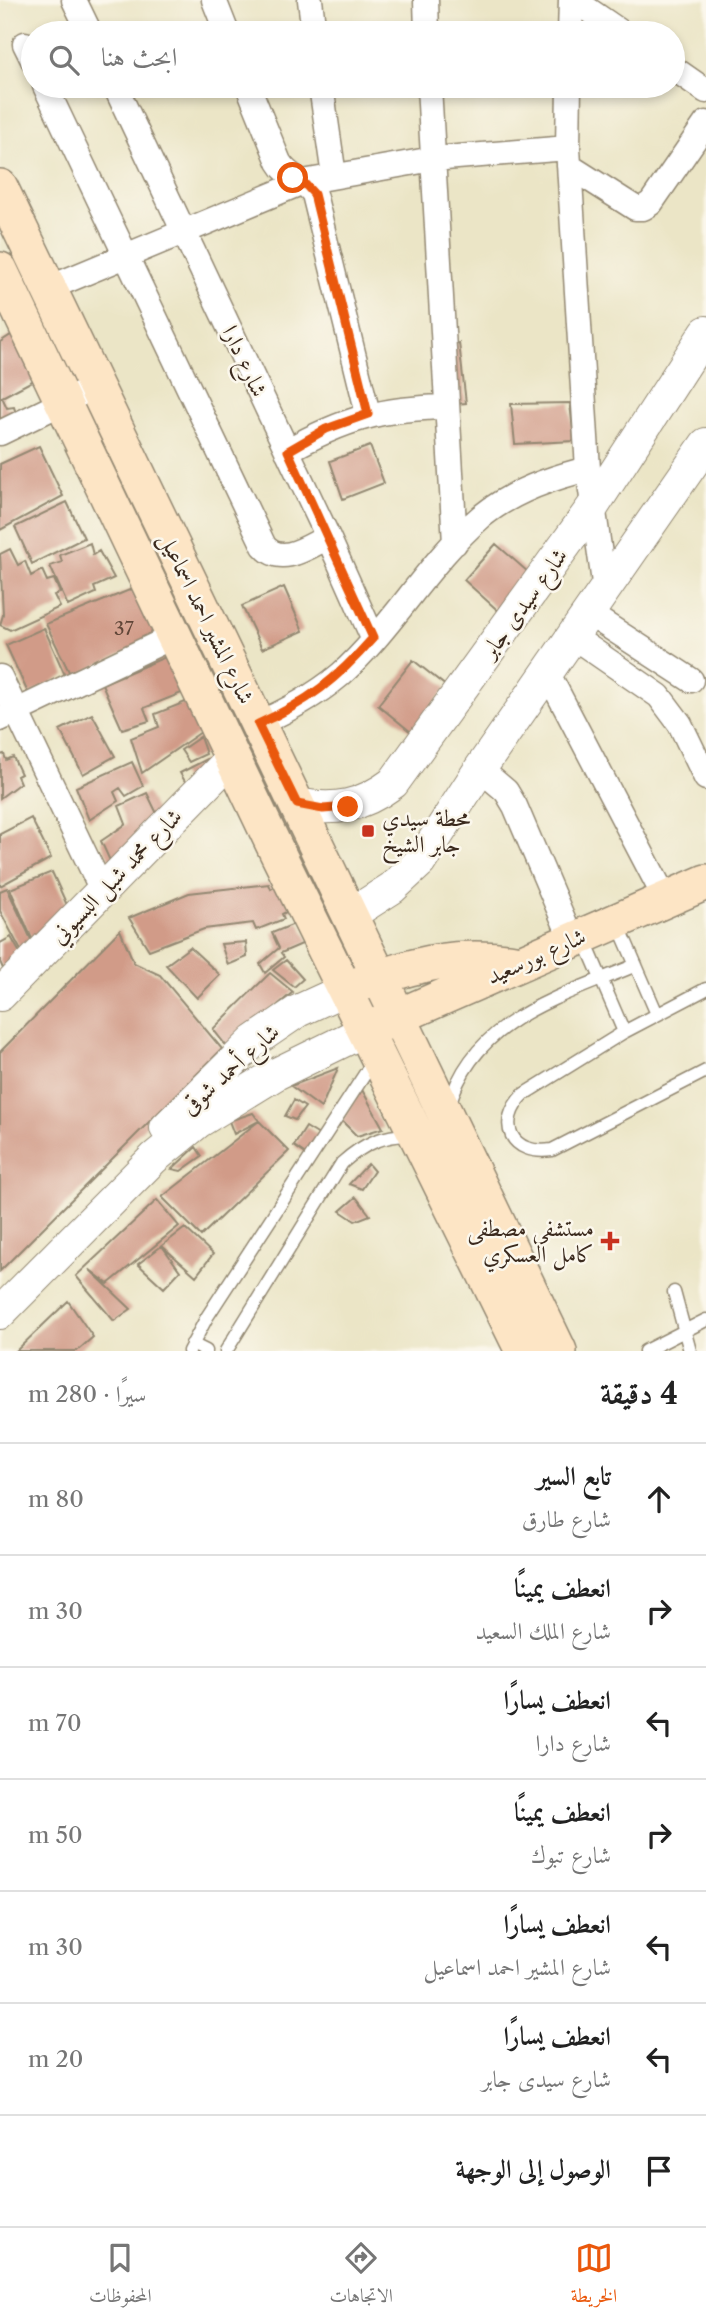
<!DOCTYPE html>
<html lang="ar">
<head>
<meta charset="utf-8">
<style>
	:root { --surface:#fff; --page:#f2f2f2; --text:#222; --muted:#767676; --line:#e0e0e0; --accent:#ea580c }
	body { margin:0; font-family:"Libre Caslon Text",Amiri,serif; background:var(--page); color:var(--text); direction:rtl }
	.stop { position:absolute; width:21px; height:21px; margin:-16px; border:5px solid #ea580c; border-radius:50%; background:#fff }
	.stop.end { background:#ea580c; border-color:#fff; box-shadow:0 2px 7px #0008 }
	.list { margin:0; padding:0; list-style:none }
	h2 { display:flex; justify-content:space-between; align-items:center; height:91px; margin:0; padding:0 28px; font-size:30px }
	h2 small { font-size:23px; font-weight:400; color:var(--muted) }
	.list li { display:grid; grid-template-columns:46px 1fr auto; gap:21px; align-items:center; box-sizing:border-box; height:112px; padding:0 28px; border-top:2px solid var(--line) }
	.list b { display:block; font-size:26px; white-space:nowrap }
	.list p { margin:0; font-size:23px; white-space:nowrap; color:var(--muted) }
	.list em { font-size:23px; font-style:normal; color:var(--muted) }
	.icon { flex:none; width:38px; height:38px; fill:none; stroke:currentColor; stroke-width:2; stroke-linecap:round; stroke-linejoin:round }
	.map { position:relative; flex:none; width:706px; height:1351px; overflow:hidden; direction:ltr }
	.search { position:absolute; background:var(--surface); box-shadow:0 4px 10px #0003; left:21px; right:21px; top:21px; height:77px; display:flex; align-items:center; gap:18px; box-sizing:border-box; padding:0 24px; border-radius:38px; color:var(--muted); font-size:26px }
	.sheet { height:875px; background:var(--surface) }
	nav { display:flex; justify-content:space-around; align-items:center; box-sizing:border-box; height:98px; border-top:2px solid var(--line); background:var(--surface); font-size:19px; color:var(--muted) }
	nav a { display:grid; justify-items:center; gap:4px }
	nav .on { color:var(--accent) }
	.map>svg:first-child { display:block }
</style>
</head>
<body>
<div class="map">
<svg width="706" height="1351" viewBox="0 0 706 1351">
	<rect width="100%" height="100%" fill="#fbf7ec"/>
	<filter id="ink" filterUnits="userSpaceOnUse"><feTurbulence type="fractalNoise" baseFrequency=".0143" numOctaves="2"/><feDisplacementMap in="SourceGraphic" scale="14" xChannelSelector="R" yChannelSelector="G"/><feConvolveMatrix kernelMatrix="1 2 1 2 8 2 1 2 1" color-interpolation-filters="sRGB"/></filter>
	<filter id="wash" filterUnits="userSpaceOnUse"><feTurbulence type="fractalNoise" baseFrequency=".00686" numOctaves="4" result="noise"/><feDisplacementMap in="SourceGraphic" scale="28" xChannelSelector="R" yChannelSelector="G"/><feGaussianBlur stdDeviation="1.57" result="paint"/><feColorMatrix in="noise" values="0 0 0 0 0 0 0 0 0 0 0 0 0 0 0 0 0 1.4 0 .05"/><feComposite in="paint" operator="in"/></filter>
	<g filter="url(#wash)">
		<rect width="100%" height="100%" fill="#ebe5c6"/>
		<g id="blocks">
			<!-- building -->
			<path fill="#d19b88" d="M14,333l26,44 -38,20 5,11 7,-1 4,13 -18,8v-86z
				M459,343l7,60 -11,1 -7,-60z
				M570,403l4,38 -59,3 -4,-40z
				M39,446l24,50 -63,34v-66z
				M370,446l14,37 -41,16 -13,-38z
				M67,502l17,36 -52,26 -17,-37z
				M90,543l3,12 6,-4 15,27 -20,9 2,6 -28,13 -18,-40 12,-4 -2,-7z
				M496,544l40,35 -32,37 -40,-36z
				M10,549l8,16 7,-4 6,15 11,-6 5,11 7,-2 6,14 -6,2 6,12 -50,23 -10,-5 3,-10 -3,-61z
				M284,587l19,44 -41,18 -20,-43z
				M132,589l26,47 -86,42 -26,-54z
				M44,628l21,47 -36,20 -23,-50z
				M170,655l14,37 -40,16 5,13 -27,8 -20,-45z
				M413,660l34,27 -36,45 -33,-27z
				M188,701l13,31 -59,41 -11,-35 28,-11 -4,-13z
				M92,714l23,42 -32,18 -23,-44z
				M200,737l6,17 -17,8 -8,-12z
				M4,754l2,6 7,-3 8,17 -4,2 3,7 -20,15v-43z
				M209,758l6,13 -22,24 -13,-22z
				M132,762l11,24 -17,10 -6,-8 -6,4 4,9 -29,19 -13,-33z
				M147,793l16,33 -48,46 -14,-31 25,-17 -7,-18z
				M31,818l20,40 -51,28v-52z
				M52,872l19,42 -35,34 -26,-59z
				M281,883l11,26 -10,5 2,5 -28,11 -3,-7 -49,6 -55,21 -20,-32 60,-25 80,-9 2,5z
				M7,888l29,62 -9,12 -27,-51v-20z
				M299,922l10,19 -28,12 3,4 -19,16 -5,-9 19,-16 -7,-15z
				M120,930l14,33 26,12 62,74 -222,222v-219z
				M11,937l10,18 -16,18 -5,-11v-19z
				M246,942l1,15 -19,8 -7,-21z
				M190,947l30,28 -23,23 -31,-33z
				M286,960l17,19 -9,8 -21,-17z
				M270,973l23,19 -65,56 -15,-19z
				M338,1068l-17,40 -30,-22z
				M361,1088l22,40 -26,8 -15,-15z
				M294,1100l11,7 -10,13 -10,-4z
				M253,1113l6,8 -25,13 -5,-13z
				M259,1121l30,30 -88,85 -39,-39z
				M306,1127l13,8 -12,20 -13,-9z
				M196,1147l6,9 -21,15 -9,-2z
				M368,1164l6,7 -12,18 -13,-5z
				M356,1197l14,18 -15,6 -15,-10z
				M157,1200l22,26 -71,58 -19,-15 42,40 -17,12 -38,-45z
				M185,1228l28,26 -17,22 -34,-30 18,25 -16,17 -26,-24z
				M68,1301l25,36 -16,14h-61z"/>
		</g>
	</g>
	<g filter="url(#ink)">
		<use href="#blocks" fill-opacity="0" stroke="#938872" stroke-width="2"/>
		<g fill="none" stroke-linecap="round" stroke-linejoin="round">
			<!-- service casing -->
			<g stroke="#938872" stroke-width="15">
				<path id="service" d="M618,924l39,90
					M584,939l40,93
					M706,989l-82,43 -100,62c-29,29 -13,62 28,56l154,-79
					M449,1106c24,-88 112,-109 187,-141
					M674,1292l16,59
					M192,1344l14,7
					M189,1351l18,-34 167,-257
					M226,1351l116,-188c21,-19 42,-29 71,-28
					M645,1351l61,-31"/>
			</g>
			<!-- minor casing -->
			<g stroke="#938872" stroke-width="27">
				<path id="minor" d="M74,0l16,33
					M214,0l13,33
					M310,0l4,33
					M426,0l1,33
					M574,0l48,33
					M570,33l1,-33
					M25,44l8,16
					M673,68l33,23
					M45,86l219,460c18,21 45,0 64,-9
					M115,86l213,451 45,101
					M248,86l31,76c9,16 25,17 35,32l54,220
					M321,86l13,90
					M429,86l26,457
					M569,86l-1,62 20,321 17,121
					M569,166l66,42h8l8,-5 55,-80
					M49,288l254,-106 130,-23 135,-11
					M0,433l78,-38
					M287,451c56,-32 96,-43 160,-44
					M588,613l103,67
					M572,636l87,60 21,28 26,54
					M547,672l119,228
					M0,677l102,213
					M0,719l174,-83
					M258,724c30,-14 57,-28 82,-49 51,-45 89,-114 142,-159 31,-25 68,-38 106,-47
					M480,769l26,22 9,15 57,134"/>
			</g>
			<!-- tertiary casing -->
			<g stroke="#938872" stroke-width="34">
				<path id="tertiary" d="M297,804c38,8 65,2 96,-21l199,-275 114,-176
					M350,915l42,-27 28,-26 60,-93 226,-325
					M0,995l232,-237
					M166,1128l88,-87 44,-30 48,-22
					M0,1313l154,-155 44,-36 78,-48 90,-44"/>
			</g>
			<!-- secondary casing -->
			<g stroke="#938872" stroke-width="38">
				<path id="secondary" d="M0,187l559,1164
					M0,270l277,582 246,499
					M357,985c58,-21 101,-33 163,-22
					M379,1025l327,-143"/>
			</g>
			<!-- service -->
			<use href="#service" stroke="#fff" stroke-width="12"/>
			<!-- minor -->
			<use href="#minor" stroke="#fff" stroke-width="24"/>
			<!-- tertiary -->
			<use href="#tertiary" stroke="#fff" stroke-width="32"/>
			<!-- secondary -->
			<use href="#secondary" stroke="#fde5c5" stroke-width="35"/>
		</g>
	</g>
	<g fill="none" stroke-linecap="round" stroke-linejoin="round" filter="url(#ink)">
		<!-- route -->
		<path stroke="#ea580c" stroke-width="9" d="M293,178l10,4 11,12 54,220 -42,15 -38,22 85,187c-36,41 -65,64 -115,86l39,80 26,5 25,-2"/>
	</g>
	<!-- markers -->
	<g fill="#c8321e" stroke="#fbf7ec" stroke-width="2.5">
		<rect x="361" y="824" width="14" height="14" rx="3.5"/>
		<path d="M606.5 1230.5h7v7h7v7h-7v7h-7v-7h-7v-7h7z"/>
	</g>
	<g text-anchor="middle" stroke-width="5" stroke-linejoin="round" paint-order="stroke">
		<!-- number labels -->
		<g font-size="19" fill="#604638">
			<text x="124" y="635">37</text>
		</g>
		<!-- street labels -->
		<g font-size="23" fill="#3b2a1e" stroke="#fbf7ec">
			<text transform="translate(245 361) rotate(65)" y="8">شارع دارا</text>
			<text transform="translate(524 603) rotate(-54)" y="8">شارع سيدى جابر</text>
			<text transform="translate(207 618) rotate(64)" y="8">شارع المشير احمد اسماعيل</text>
			<text transform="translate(116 876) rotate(-46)" y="8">شارع محمد شبل البسيوني</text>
			<text transform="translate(536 956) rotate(-24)" y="8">شارع بورسعيد</text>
			<text transform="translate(230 1069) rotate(-42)" y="8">شارع أحمد شوقى</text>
		</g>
		<!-- poi labels -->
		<g font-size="23" fill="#3b2a1e" stroke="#fbf7ec" text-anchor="start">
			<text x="382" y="826">محطة سيدي<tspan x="382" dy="26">جابر الشيخ</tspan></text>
			<text x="594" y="1236" text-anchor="end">مستشفى مصطفى<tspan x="594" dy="26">كامل العسكري</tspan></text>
		</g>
	</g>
</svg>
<div class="stop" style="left:293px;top:178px"></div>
<div class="stop end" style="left:348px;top:807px"></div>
<div class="search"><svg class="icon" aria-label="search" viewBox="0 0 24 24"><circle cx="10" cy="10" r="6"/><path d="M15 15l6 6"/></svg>ابحث هنا</div>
</div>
<section class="sheet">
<h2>4 دقيقة<small>سيرًا · 280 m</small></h2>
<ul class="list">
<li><svg class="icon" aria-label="ahead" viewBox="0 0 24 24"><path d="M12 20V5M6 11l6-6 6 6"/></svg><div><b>تابع السير</b><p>شارع طارق</p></div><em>80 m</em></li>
<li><svg class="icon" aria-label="right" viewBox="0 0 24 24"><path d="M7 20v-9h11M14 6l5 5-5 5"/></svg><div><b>انعطف يمينًا</b><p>شارع الملك السعيد</p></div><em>30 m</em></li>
<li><svg class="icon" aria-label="left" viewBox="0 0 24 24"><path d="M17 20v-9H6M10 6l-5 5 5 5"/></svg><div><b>انعطف يسارًا</b><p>شارع دارا</p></div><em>70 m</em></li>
<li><svg class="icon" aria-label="right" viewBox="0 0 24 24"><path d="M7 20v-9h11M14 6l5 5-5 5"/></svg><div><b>انعطف يمينًا</b><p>شارع تبوك</p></div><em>50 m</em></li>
<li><svg class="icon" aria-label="left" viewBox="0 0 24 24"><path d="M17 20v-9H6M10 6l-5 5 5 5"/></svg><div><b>انعطف يسارًا</b><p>شارع المشير احمد اسماعيل</p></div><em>30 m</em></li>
<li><svg class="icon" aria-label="left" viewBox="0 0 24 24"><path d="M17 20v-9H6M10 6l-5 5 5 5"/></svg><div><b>انعطف يسارًا</b><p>شارع سيدى جابر</p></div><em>20 m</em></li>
<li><svg class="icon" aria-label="arrive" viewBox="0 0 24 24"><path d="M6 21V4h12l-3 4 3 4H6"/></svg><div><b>الوصول إلى الوجهة</b></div></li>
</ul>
</section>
<nav>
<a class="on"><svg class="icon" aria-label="map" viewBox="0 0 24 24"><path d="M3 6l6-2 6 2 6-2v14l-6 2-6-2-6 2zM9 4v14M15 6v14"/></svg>الخريطة</a>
<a><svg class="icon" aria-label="directions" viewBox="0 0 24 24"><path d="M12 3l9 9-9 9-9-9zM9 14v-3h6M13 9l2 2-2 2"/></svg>الاتجاهات</a>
<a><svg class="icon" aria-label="saved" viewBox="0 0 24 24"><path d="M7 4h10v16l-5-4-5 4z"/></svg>المحفوظات</a>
</nav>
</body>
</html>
